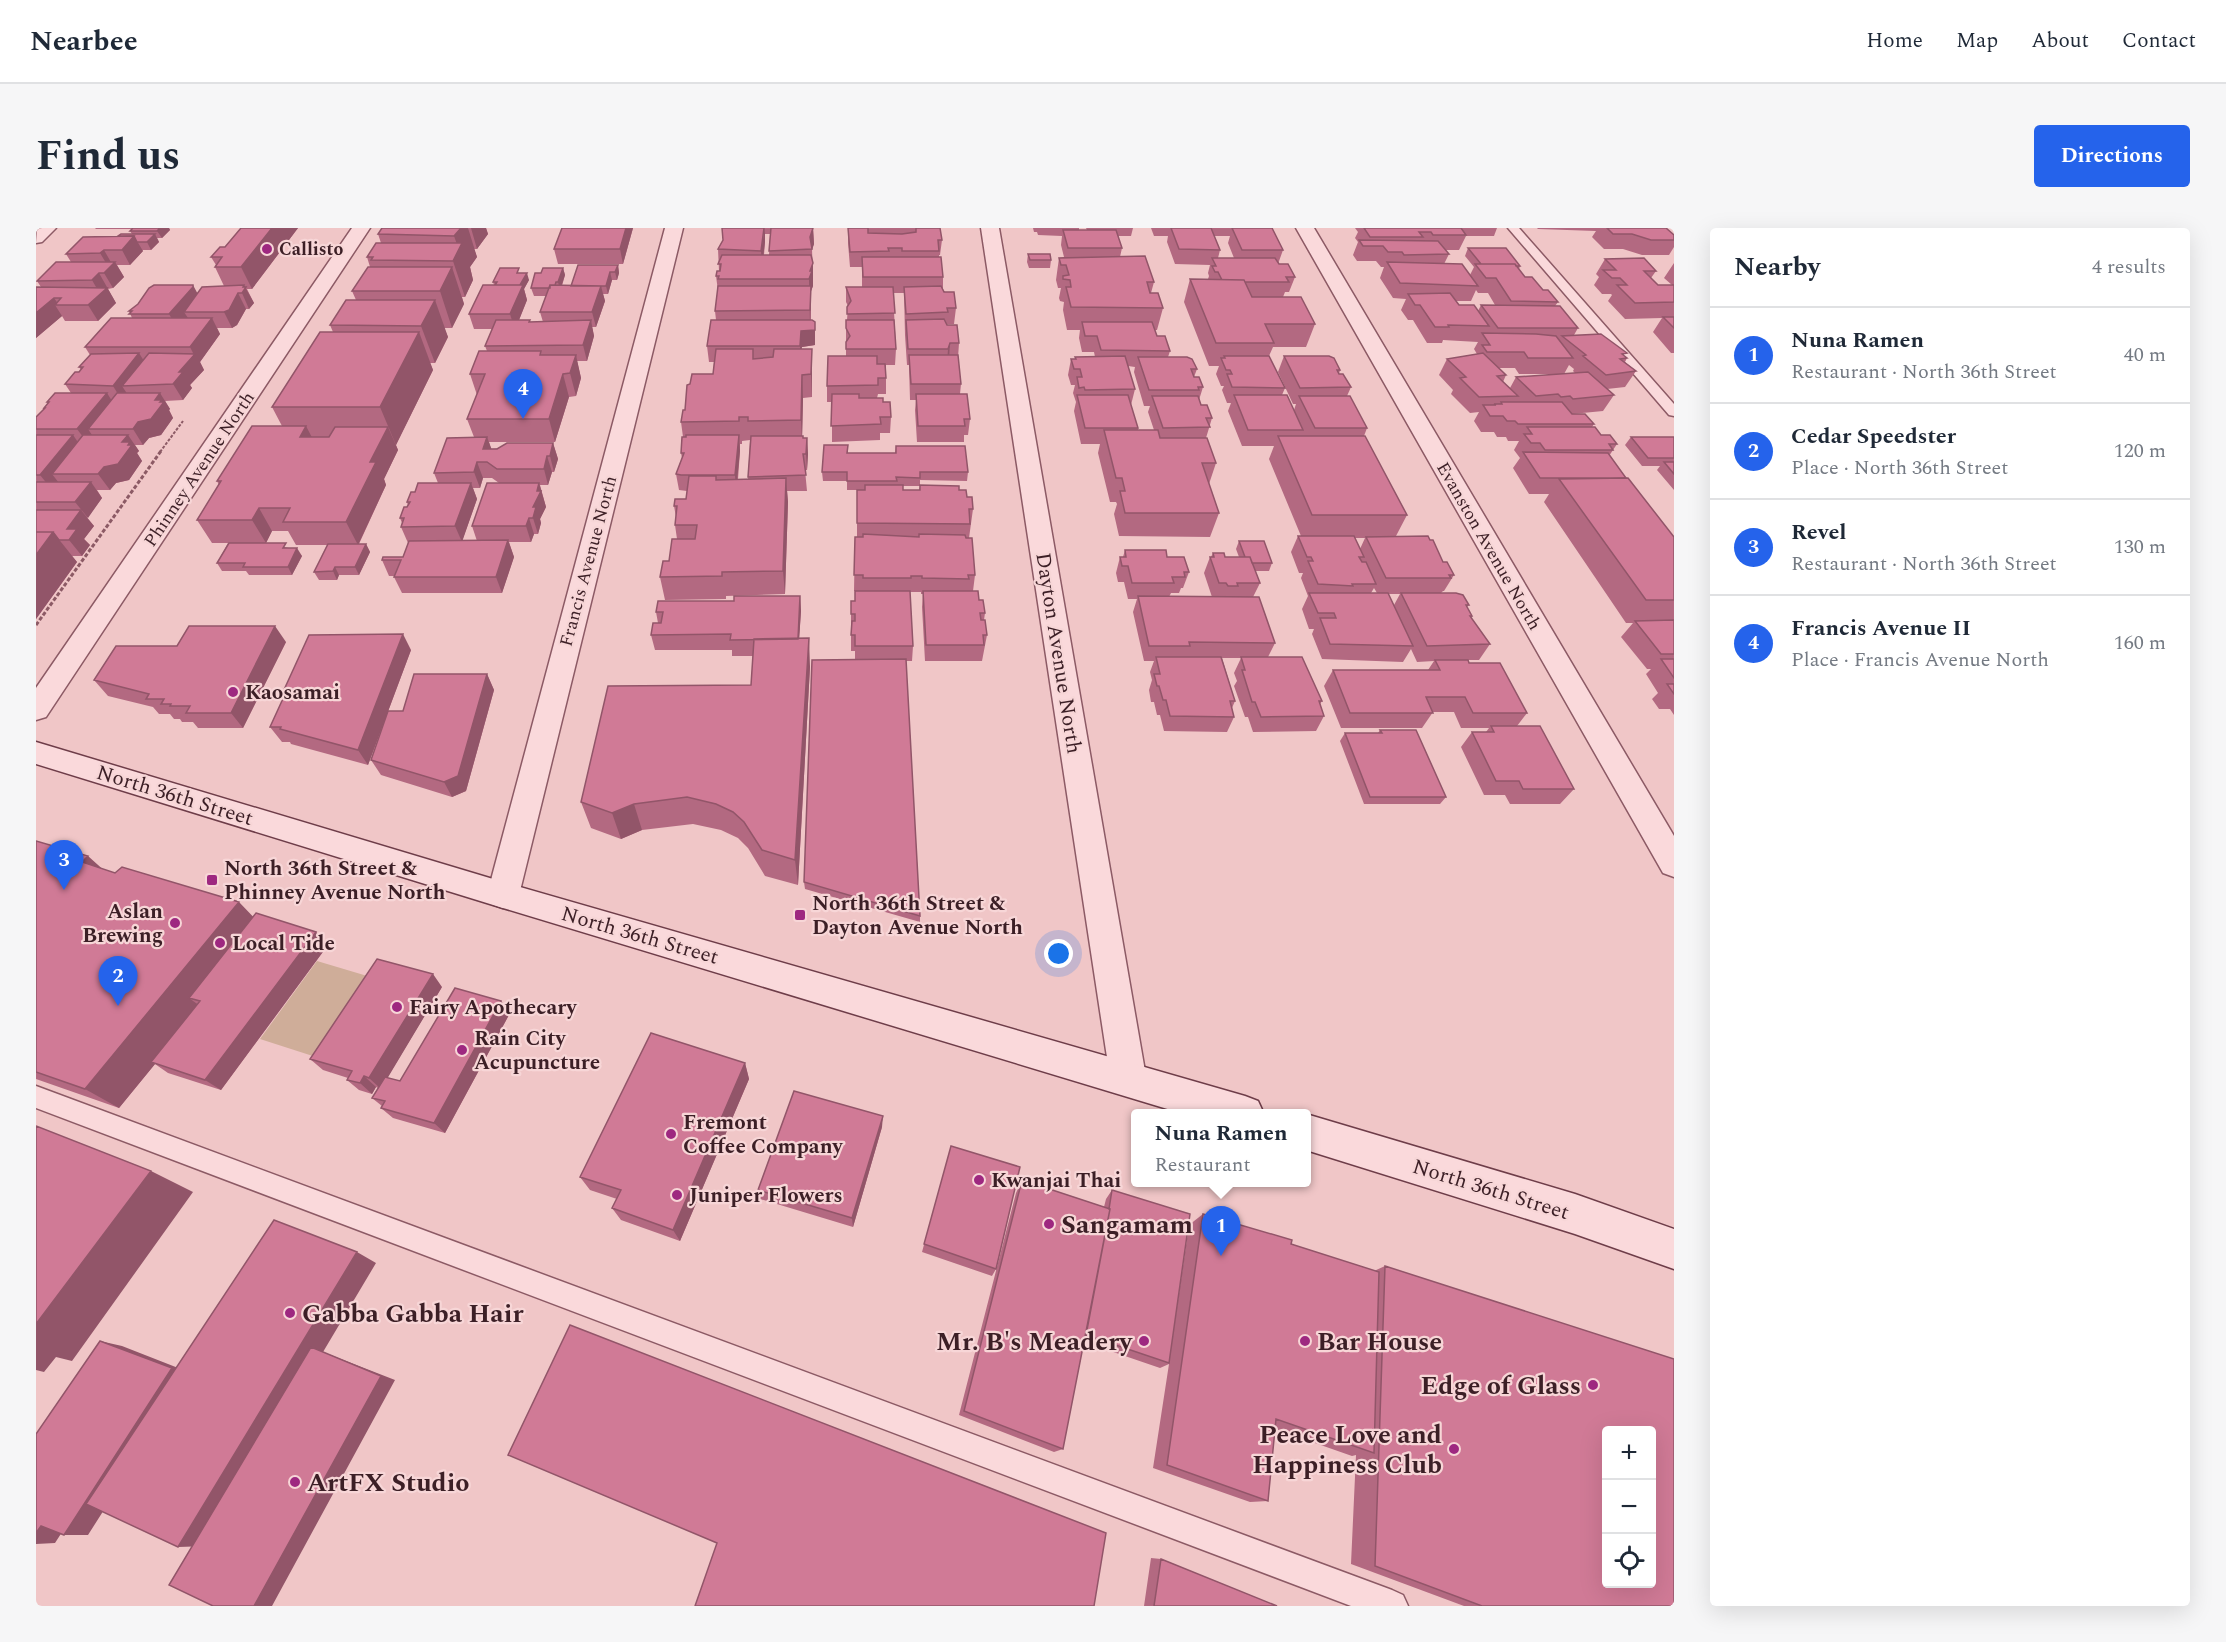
<!DOCTYPE html>
<html lang="en">
<head>
<meta charset="utf-8">
<style>
	:root { --surface:#fff; --page:#f6f6f7; --text:#1f2937; --muted:#747a83; --line:#e0e1e3; --accent:#2563eb }
	body { margin:0; font-family:Spectral,serif; background:var(--page); color:var(--text) }
	.controls { position:absolute; right:18px; bottom:18px; display:grid; overflow:hidden; border-radius:6px; box-shadow:0 6px 24px #0002 }
	.controls button { width:54px; height:54px; display:grid; place-items:center; padding:0; border:0; border-bottom:2px solid var(--line); background:var(--surface); color:var(--text); font:30px sans-serif }
	.you { position:absolute; left:1023px; top:726px; width:21px; height:21px; margin:-15px; border:4px solid #fff; border-radius:50%; background:#1a73e8; box-shadow:0 0 0 9px #1a73e833 }
	.badge { display:grid; place-items:center; width:39px; height:39px; border-radius:50%; background:var(--accent); color:#fff; font-size:20px; font-weight:700 }
	.pin { position:absolute; translate:-50% -50px; filter:drop-shadow(0 2px 3px #0008) }
	.pin::after { content:''; position:absolute; top:32px; width:21px; height:18px; background:inherit; clip-path:polygon(0 0,100% 0,50% 100%) }
	.popup { position:absolute; left:1095px; top:881px; width:180px; height:78px; box-sizing:border-box; display:grid; place-content:center; border-radius:6px; background:var(--surface); filter:drop-shadow(0 2px 4px #0005); font-size:20px; white-space:nowrap; color:var(--muted) }
	.popup b { font-size:22px; color:var(--text) }
	.popup::after { content:''; position:absolute; left:50%; top:100%; margin-left:-12px; border:12px solid transparent; border-top-color:var(--surface) }
	.list { margin:0; padding:0; list-style:none }
	h2 { display:flex; justify-content:space-between; align-items:center; height:78px; margin:0; padding:0 24px; font-size:26px }
	h2 small { font-size:20px; font-weight:400; color:var(--muted) }
	.list li { display:grid; grid-template-columns:39px 1fr auto; gap:18px; align-items:center; box-sizing:border-box; height:96px; padding:0 24px; border-top:2px solid var(--line) }
	.list b { display:block; font-size:22px; white-space:nowrap }
	.list p { margin:0; font-size:20px; white-space:nowrap; color:var(--muted) }
	.list em { font-size:20px; font-style:normal; color:var(--muted) }
	.icon { flex:none; width:33px; height:33px; fill:none; stroke:currentColor; stroke-width:2; stroke-linecap:round; stroke-linejoin:round }
	.map { position:relative; flex:none; width:1638px; height:1378px; overflow:hidden; border-radius:6px }
	header { display:flex; align-items:center; gap:36px; box-sizing:border-box; height:84px; padding:0 30px; background:var(--surface); border-bottom:2px solid var(--line) }
	header strong { font-size:28px }
	nav { display:flex; gap:33px; margin-inline-start:auto; font-size:21px }
	.intro { display:flex; align-items:center; justify-content:space-between; box-sizing:border-box; height:144px; padding:0 36px }
	h1 { margin:0; font-size:42px }
	.button { padding:15px 27px; border-radius:6px; background:var(--accent); color:#fff; font-size:21px; font-weight:700 }
	main { display:flex; gap:36px; padding:0 36px }
	aside { flex:1; background:var(--surface); border-radius:6px; box-shadow:0 6px 24px #0002 }
	.map>svg:first-child { display:block }
</style>
</head>
<body>
<header>
<strong>Nearbee</strong>
<nav><a>Home</a><a>Map</a><a>About</a><a>Contact</a></nav>
</header>
<div class="intro"><h1>Find us</h1><a class="button">Directions</a></div>
<main>
<div class="map">
<svg width="1638" height="1378" viewBox="0 0 1638 1378">
	<rect width="100%" height="100%" fill="#f0c6c7"/>
	<!-- green -->
	<path fill="#cfad99" d="M281,733l57,17 -55,80 -59,-19z"/>
	<g fill="none" stroke-linecap="round" stroke-linejoin="round">
		<!-- service casing -->
		<g stroke="#8c5a65" stroke-width="3">
			<path id="service" d="M1472,0h11l155,176v12l-5,-1z
				M0,858l1356,504 11,5 5,11h-57l-1315,-498z"/>
		</g>
		<!-- minor casing -->
		<g stroke="#8c5a65" stroke-width="3">
			<path id="minor" d="M20,0l-14,14 -6,1 1,-15z
				M316,0h18l-324,489 -10,3v-32z
				M629,0h18l-164,667 -5,9 -11,4 -11,-4 -5,-9z
				M945,0h18l147,849 -5,12 -13,5 -13,-5 -5,-12z
				M1260,0h18l360,608v41l-11,-4z"/>
		</g>
		<!-- secondary casing -->
		<g stroke="#6e3d49" stroke-width="3">
			<path id="secondary" d="M0,514l467,140 742,214 13,5 6,13h-80l-681,-206 -467,-144z
				M1270,886l269,80 99,35v40l-99,-35 -269,-84z"/>
		</g>
		<!-- path-far1 -->
		<path stroke="#8c5a65" stroke-width="2" stroke-dasharray="3 1.5" stroke-linecap="butt" d="M124,224l23,-31"/>
		<!-- path -->
		<path stroke="#8c5a65" stroke-width="3" stroke-dasharray="4 2" stroke-linecap="butt" d="M0,397l125,-174"/>
		<!-- service -->
		<use href="#service" fill="#fad9db" fill-rule="evenodd"/>
		<!-- minor -->
		<use href="#minor" fill="#fad9db" fill-rule="evenodd"/>
		<!-- secondary -->
		<use href="#secondary" fill="#fad9db" fill-rule="evenodd"/>
	</g>
	<!-- wall -->
	<path fill="#b36981" fill-rule="evenodd" d="M59,0h74l1,2 -8,8h-5l2,4 -8,8h-9l1,1 -13,14h-13l7,12 -11,11 -5,1 8,14 -18,18h-33l-3,-5 -26,22v-51h5l-4,-6 34,-19 -5,-8 52,-18 14,-2 -2,-3 2,-2h-36z
		M205,0h57l-46,61h-5l7,14 -5,6h-3l-9,16 -5,3h-15l3,6 -20,28 4,8 -14,15 2,3 -9,12 -18,1 5,8 -1,1 4,8 -12,17 -12,3 -6,7h-8l4,6 -2,2 5,8 -13,19 -13,3 -6,7h-13l5,8 -15,20 7,8 -10,13 6,6 -8,11h-10l5,6 -41,57v-202l8,-8v-1l4,-5 -1,-1 24,-9 -6,-9 16,-14 -2,-3 11,-12 -5,-8 47,-29 -3,-7 95,-25 -9,-19 1,-2 -5,-8 14,-10z
		M346,0h104l2,6 -11,15h-3l3,8 -7,10 3,13 -8,17h-3l2,7 -12,24h-8l4,9 -13,26h-5l3,7 -37,75 2,5 -14,29 2,6 -27,59h7l4,8 -11,23h-20l-2,5h-18l-5,-8 13,-27h-31l-8,-14h-16l-6,12 23,5 13,8 -10,19h-43l-3,-4h-24l-5,-8 11,-20h-16l-15,-23 22,-35 -2,-4 65,-55 -10,-19 61,-75 -3,-7 26,-25 -4,-9 18,-24 -3,-10 14,-14 -3,-9z
		M526,0h71l-10,36h-65l-4,-15z
		M686,0h91l1,16 -2,5 1,29v8l-2,5v29l4,2v23l-13,2 -1,2 11,23v25l-9,1 -1,38 1,2h4l1,16 -1,16h-2l2,21h-20l1,11 -3,92 -59,2v3l-61,1 -5,-23 9,-16 8,-22 -2,-14 1,-8 -2,-11 12,-7 1,-8 -8,-1 -3,-16 6,-16 -1,-5 2,-16 -2,-15 4,-12 5,-26 23,-10 1,-12h-5l-2,-16 9,-26 -1,-9 3,-20 -2,-15 3,-5 -1,-22 5,-9zM729,6h5l-1,21h-5l1,-13zM714,212l-2,39h-10l2,-28v-7h2v-3z
		M812,0h92l2,12 -2,15h-1v2l4,20v12l13,19 -2,16h-7l12,19 -1,15 3,26 -1,10 10,25 -2,16h-4v7h-47l-2,-32 1,-10h-6l-1,-35h-2l-2,-30 -1,-42h-11l3,56 -1,16h-9v29h-8l-1,4 6,4 8,15 -1,16h-10v7l-48,2v-40h-5v-16l19,-30v-36h1l1,-14 -2,-4v-15h16v-20h-12l-2,-24z
		M997,0h46v2h8l-1,-2h47l-2,8h-13l4,12 -2,9 34,25 -3,11 12,15 -6,22h-2l2,6 13,15 -2,6 29,12 -3,8 9,10 -4,13 2,5 11,13 -6,20 10,25 -7,21 10,29 -9,24 -91,-1 -5,-22 3,-10 -1,-2h-6l-12,-49 2,-9h-19l-7,-33 2,-9 -3,-9 2,-8h-4l-3,-10 3,-16h4v-2h20l-1,-5h-12l-3,-14 1,-8h-13l-4,-20 1,-8 -4,-1 -1,-3 2,-10h-3l-2,-8 3,-22 5,-1 -3,-12 1,-9 -24,-1 -1,-3h-3zM1092,138l7,1 -1,5 10,34h6l-2,6 6,18h-16v-2l-7,-23 4,-16z
		M1115,0h121l11,22 -5,14 17,13 -6,15h-4l-2,5 32,27 -9,23h-33l-4,9 16,32 -3,7 12,15 2,-6h-3l-15,-32 6,-16 56,14 -1,4 12,13 -4,9 20,32 -3,8 43,79 -11,21 47,26 11,13 -10,16h-1l-2,2 28,12 -2,2 5,9 -1,2 19,26 -11,16h-11l1,3 58,50 -10,13 57,63 -14,15h-50l-5,-9h-21l-23,-48 11,-15h14l3,-4h-28l-7,-16h-21l-11,16h-81l-17,-42 9,-16h95l6,-9 -17,1 -6,-13 -8,13 -81,-3 -10,-25 2,-5h-5l-7,-20 6,-13 -7,-18 2,-5h-4l-8,-21 7,-16h3l-32,-77 5,-13h-32l-14,-35 3,-8h-4l-5,-13 2,-4h-3l-5,-12 3,-8h-10l-25,-64 6,-23h18l1,-3 -1,-3 2,-8 -35,-1 -8,-22 1,-6h-14zM1178,8h16l-2,7 6,15h-16l2,-8zM1319,310h10l-5,11zM1338,360l3,5h-6zM1352,366h12l-6,11z
		M1319,0h142l-3,8h-28l-7,14h-13l3,4 -5,10 26,11 4,-8 -9,-11 3,-8 52,18 -1,3 6,8 33,25 -3,4 23,22 -4,7 51,22 2,1 -2,4 11,9 -11,16 -18,2 7,6 -11,16 -31,3 22,10 -2,3 9,8 16,9 -8,12 17,22 48,59v178l-4,-6h-11l-7,-10 6,-6 -12,-19 5,-5h-4l-26,-32 12,-14h-7l-82,-121 5,-8h-20l-16,-26 7,-10 -6,-8 5,-9h-11l-2,-4h-9l-3,-5h-13l-7,-11 5,-9 -9,1 -19,-19 2,-4 -14,-15 8,-16 30,-5 -3,-5 4,-7 -35,-2 -1,3h-15l-14,-23h-5l-7,-10 5,-11 -13,-1 -13,-20 4,-11h-3l-5,-6h-19l-4,-6 5,-13 -3,-4 3,-6zM1440,62l2,3h10l7,12h-14l-3,6 -19,-6 -3,-4h15zM1533,137l5,4 -1,2 2,2 -11,1zM1462,140h17l4,6h40l-43,3 -6,11 -7,-6 3,-7z
		M1501,0h129l8,7v12l-5,8h-27l-19,-6h-19l-12,-12 4,-6 -58,-2z
		M992,26l23,6 -1,8h-21l-2,-6z
		M1569,31l51,12 -5,7 7,7h14l-8,-7 10,-15v90h-3l-18,-21 9,-14 -37,1 -17,-18 4,-6 -1,-1h-9l-8,-9 5,-8 -3,-3z
		M582,37l1,8 -2,7h-5l-4,14h-5l2,7 -9,26h-4l2,9 -7,25h-10l4,17 -5,18 -7,1 -14,45h-66l2,7 62,-6 5,16 -4,13h-2l-4,13h-8l6,22 -6,12 1,4 -3,11h-4l-3,8h-22l5,15 -12,36h-100l-8,-16 1,-1h-6l-7,-16 21,-3 5,-14 -7,-16 1,-4 -2,-5 8,-12 -1,-4 8,-10 23,-9 -4,-10 40,-36 -7,-18 10,-24 -7,-21 17,-23 -2,-5 7,-17h-18l-5,-15 25,-29 -1,-3 27,-9 9,7 -5,9 3,11 -8,20 11,2h13l-3,-10 6,-16h-12l-3,-8 10,-15 22,-5 2,7 -3,11h9zM447,250h9l7,5 -27,43 5,15h-15l15,-42 -4,-11h7z
		M1595,209h43v53l-17,-20 3,-4h-18l-17,-21z
		M812,217v8h47l1,-7 72,26 -1,9 -47,-1v5l39,5 8,7 6,12 -4,29 6,37 -2,16 12,22 -1,7 3,15 -5,26h-57l-3,-54 1,-13h-2v-2h-11l3,54 -1,15h-6l14,255v6l-115,-33 -1,-7 51,-223v-8h-4v-50h4l8,-10h-9l1,-54h2v-47h8h-18v-9h-24l-1,-9zM867,258h17l-1,4h-16z
		M1203,313l33,22 -3,8h-14l5,12 -7,14 22,46 -7,14 54,44 -2,3 4,12 -8,15 -63,1 -5,-15h-3l-11,-31 3,-5 -3,-8 7,-15h-19l13,43 -3,7 2,9 -7,15 -63,-1 -4,-16h-3l-3,-13h-3l-2,-12 3,-10 -2,-8 4,-11h-10l-11,-49 4,-13h-9l-4,-17h-6l-2,-9 4,-16h3l2,-7 42,7 22,15 -6,16h-2l-2,5h-8l-2,4h43l-8,-24 6,-16h1l2,-4 12,4h14l-3,-8z
		M764,368l1,15 -2,28 11,28 -12,218 -33,-9 -17,-28 -10,-10 -17,-8 -28,-6 -51,6 -21,9 -30,-11 -10,-26 170,-117 2,-29h-21v-6h-77l-4,-15 7,-12 -2,-11 78,-11z
		M250,414l-43,86h-45l-5,-6h-11l-2,-3h-6l-4,-5h-11l-6,-7 -45,-11 -14,-16 83,-34z
		M375,422l-43,115 -77,-21 -1,-2h-8l-12,-15 15,-32 -2,-3z
		M451,446l7,16 -28,101 -14,6 -71,-22 -10,-15 32,-49z
		M1344,502l66,67 -6,7h-76l-24,-63 5,-8h33z
		M0,613l66,28 152,48 62,15 12,13 -107,145 -53,-17 -13,-9 -36,44 -83,-29z
		M406,759l-55,91 13,3 101,-80 9,12 -65,120 -52,-15 -12,-10 1,-2 -10,-8 6,-10 -2,-1 -4,7 -13,-4 -12,-10 1,-2 -25,-8 -13,-11z
		M709,835l4,16 -69,162 -59,-21 -9,-12 5,-9 -27,-9 -10,-13z
		M846,899l-29,100 -93,-28 -2,-9z
		M915,918l45,123 -4,7 -70,-24z
		M986,952l82,27 2,-8 6,-9 59,158 18,-123 14,-11 88,30 83,27 11,-5 289,340h-210l-113,-42 5,-109 -4,1 -77,-27 -7,72 -18,1 -97,-34 16,-104 -9,4 -76,-26 -21,107 -9,3 -95,-37 57,-222z
		M1115,1330l10,1 116,47h-133z"/>
	<!-- shaded-wall -->
	<path fill="#925569" d="M124,0h9l1,2 -8,8 -5,-7z
		M236,0h26l-46,61 -11,-22z
		M425,0h7l9,29 -7,10 3,13 -8,17 -12,-36 6,-11 -5,-14z
		M435,0h15l2,6 -11,15z
		M590,0h7l-10,36 -3,-15z
		M729,0v14l-3,24 -1,-15z
		M777,0l1,16 -2,6 -2,-13z
		M119,6l4,8 -8,8 -4,-8z
		M98,8l9,15 -13,14 -8,-15z
		M68,22l8,14 3,-2 9,15 -11,11 -9,-15 5,-5 -9,-15z
		M777,35v23l-2,5 -1,35 -1,-47 1,-8z
		M582,37l1,8 -2,7 -2,-8z
		M416,39l12,37 -12,24 -12,-37z
		M527,40l2,7 -5,15 -2,-8z
		M574,44l2,8 -4,14 -2,-8z
		M63,45l17,30 -18,18 -10,-16 12,-11 -8,-14z
		M491,45l2,7 -5,9 3,11 -12,30 -5,-16 8,-26z
		M157,57l8,15 -17,12 4,6 -10,11 -9,-15z
		M208,57l10,18 -5,6 -7,-16 1,-6z
		M565,58l4,15 -9,26 -4,-15z
		M202,65l8,16 -9,16 -5,3 -8,-16z
		M18,70l5,7h-4l7,11 -26,22v-25z
		M399,72l13,37 -13,26 -14,-37z
		M176,90l8,16 -20,28 4,8 -14,15 2,3 -9,12 -10,-16 6,-12 15,-17 -4,-8z
		M555,92l3,16 -7,25 -4,-16z
		M779,94v23l-13,2 -2,15v-16l1,-15z
		M383,104l14,38 -37,75 -16,-38z
		M914,115l-1,16 -2,6 1,-16z
		M776,121v48l-1,-23z
		M103,125l10,16 -27,17 6,9 -5,7 -10,-16z
		M540,127l5,23 -5,18 -6,-23z
		M527,146l6,23 -14,45 -6,-23z
		M766,147l1,23 -1,45 -1,-23z
		M71,165l10,16 -29,20 6,9 -5,7 -12,-16z
		M124,165l10,16 -1,1 4,8 -12,17 -12,3 -6,7 -10,-16z
		M270,198l12,23 -18,-12z
		M352,199l10,23 -14,29 2,6 -28,60 -12,-23 24,-60z
		M37,207l11,16 -32,23 7,9 -6,8 -13,-16z
		M92,207l11,16 -2,2 5,8 -13,19 -13,3 -6,7 -12,-16z
		M703,207l1,16 -4,40 -1,-16z
		M451,209l6,16 -10,-4z
		M771,210l1,16 -1,16 -1,-16z
		M517,215l5,16 -4,13 -4,-16z
		M511,228l5,16 -4,13 -4,-16z
		M441,234l6,16 -3,10 -6,-16z
		M750,250l2,24 -3,92 -2,-23z
		M55,254l11,16 -14,20 -13,-16z
		M435,255l6,16 -15,43 -7,-16z
		M503,255l7,24 -6,12 1,4 -3,11 -5,-16v-11z
		M223,280l13,23 -6,12 -14,-23z
		M45,282l13,16 -10,13 6,6 -8,11 -13,-16 -2,-11z
		M493,290l5,16 -3,8 -5,-16z
		M17,304l24,30 -41,57v-64z
		M472,312l6,17 -12,36 -6,-16z
		M330,316l4,8 -11,23 -4,-8z
		M261,320l5,8 -10,19 -4,-8z
		M299,339l4,8 -2,5 -4,-9z
		M764,368l1,15 -3,45 -1,-16z
		M239,398l11,16 -43,86 -12,-15z
		M367,406l8,16 -43,115 -10,-15z
		M773,410l1,29 -12,218 -3,-25z
		M451,446l7,16 -28,101 -14,6 -8,-15z
		M598,576l8,26 -21,9 -9,-26z
		M52,628l29,26 -35,-20z
		M203,674l24,25 -63,74 -11,-3 11,8 -49,56 4,2 -36,44 -34,-19z
		M280,704l12,13 -107,145 -16,-10z
		M397,746l9,13 -61,102 -12,-11z
		M465,773l9,12 -65,120 -11,-10z
		M709,835l4,16 -69,162 -7,-11z
		M328,848l12,11 -4,7 -12,-11z
		M847,888l-1,11 -29,100 -1,-9z
		M115,943l42,21 -121,169 -16,-4 -12,15 -8,-2v-46z
		M321,1024l19,11 -53,89 72,28 -123,226h-18l-46,-60 -30,1z
		M64,1113l22,5 69,27 -103,162h-24z
		M5,1298h25l-11,17 -19,1v-11z"/>
	<!-- building -->
	<path fill="#d07a96" stroke="#925569" stroke-width="1.5" fill-rule="evenodd" d="M97,0h27l-3,3h-27z
		M205,0h31l-31,39h-26l7,-10h-11l9,-10h5z
		M346,0h79l-7,8 -76,-2z
		M526,0h64l-6,21h-66z
		M686,0h42l-3,23 -43,-2 5,-9z
		M735,0h42l-3,9 2,12 -43,2z
		M812,0h20v5l34,1 14,-2v-4h24l2,12h-4l1,11h-37v-3h-14l1,3 -39,1z
		M1135,0h40l9,22 -41,-1z
		M1196,0h40l11,22h-41z
		M1328,0h97l5,7h-33l-2,-3h-12l4,5h-53z
		M1571,0h59l8,7v5h-23l-19,-6h-19z
		M1027,2h53l6,18h-54z
		M85,6h34l-8,8h-10l-3,-6h-16z
		M98,8l-12,14h-18l-4,3 -34,1 17,-17z
		M1323,12l79,1 11,13 -45,1 -2,-3h-14l-5,-6h-20z
		M340,15h86l-9,18 -82,-1 2,-3h-6z
		M1432,20h38l14,18h-4l-1,-2h-34z
		M992,26h22l1,6h-21z
		M686,27h89l2,8 -3,8h2l-3,8h-91l1,-3h-3l1,-5h3l1,-7h-3z
		M1109,28l9,26h-7l3,11h8l5,15 -92,-1 -5,-20h5l-1,-7 -7,-1v-3l6,-1 -3,-10h-5l-2,-7z
		M826,29h79l2,20h-80z
		M1176,30h63l4,6h9l7,13h-9l3,5h-44l-1,-2h-22l-4,-8h-3l-3,-6h4z
		M1608,30l12,13h-12l14,14h16v17l-39,1 -18,-18h10l-7,-7h-8l-9,-8h13l-11,-11z
		M20,34h59l-11,11h-5l-7,7 -55,1z
		M1351,34l75,2 16,22 -78,-3z
		M1439,36h40l10,13h7l11,13h5l10,12 -47,-1 -15,-23h-10z
		M542,37h40l-3,7h-5l-4,14h-35z
		M332,39h84l-12,24h-88z
		M464,40h19l-2,5h10l-7,12h-25l2,-3h-4z
		M507,40h20l-5,14h-2l-1,3h-5v3h-19l4,-15h6z
		M1154,51l54,1 8,17h49l14,27h-50l9,19h-58z
		M118,57h39v2l-24,27h-40l3,-3h-3l9,-7 11,-16z
		M208,57l-1,2h3l-4,6h-4l-9,17 -5,2h-40l18,-25z
		M447,57h40l-13,29h-41z
		M514,57l51,1 -9,26h-52z
		M682,58h93l-1,24 -95,1z
		M905,58l3,6h10l2,16h-9l1,4 -42,2 -2,-27z
		M0,59l71,1 -19,17h-33l6,-7h-7l-18,15z
		M810,59h47l2,26 -48,1v-7l4,-6z
		M1414,65l9,12h15l15,21 -41,-1 1,2h-14l-15,-22h-5l-7,-11z
		M310,72h89l-14,26 -91,-1z
		M1445,77l79,1 18,22h-80z
		M1627,89h11v11z
		M75,90h101l-22,29h-105z
		M908,91l3,6h10l2,18h-9l-2,6h-40l-2,-29z
		M460,92h34l-1,2 62,-2 -8,25 -98,1z
		M675,92h101l3,2v8l-14,1 -1,15h-93z
		M810,92h48l2,29h-50v-7l4,-6 -4,-8z
		M1046,94h70l5,14h8l5,15 -69,-1 -4,-14h-12z
		M284,104h99l-39,75h-108z
		M1446,105l54,1 20,2 17,22h-45l-4,-6h-37l-5,-7h8z
		M1565,106l26,19 -5,1 5,4 -7,1 16,12 -30,4 -23,-19 3,-1 -24,-19z
		M680,121h37v10l20,-2 1,-8h38l-1,25 -9,1 -1,45 -53,1v-4h-9v4l-58,1 2,-12h2l2,-25 3,-1 2,-10h21z
		M443,123h62l-1,4h36l-6,18 -7,1 -14,45h-82l18,-45h-15z
		M103,125l-26,33 -48,-2 10,-12h4l4,-5h-4l12,-13z
		M113,125l46,1 -16,18h4l-10,12 -51,2z
		M1447,125l23,22 -9,1 21,20 -39,1 -19,-19 6,-1 -19,-18z
		M873,127h49l3,29h-50z
		M792,128h49v8h8l1,14h-8v7l-51,1z
		M1089,128l10,33 -50,1 -1,-3 -5,1 -2,-11h5l-2,-8h-6l-3,-10h5l-1,-2z
		M1188,128h45l16,32 -53,-1 -5,-13h5l-2,-4h-4l-5,-12h4z
		M1248,128h45l5,2 6,12h-3l2,4h4l8,13 -51,1z
		M1102,129h49l5,2 5,10h-6l3,8h5l4,10h-5l1,3h-50z
		M1552,144l26,23 -41,4 -3,-3 -9,1 -3,-3 -22,2 -20,-19z
		M19,165h52l-30,36h-41v-12l9,-9h-1l5,-6h-2z
		M81,165h43l-5,7h7l-2,2h4l-13,17 -13,3 -5,7h-45z
		M796,166h27v4h24v4h7l1,15h-11l1,7 -50,2z
		M880,166h51l3,25h-6l1,7h-47z
		M1041,167h51l10,33h-53z
		M1198,167h53l16,35h-55z
		M1116,168h46l3,9h6l5,13h-6l4,9 -47,1z
		M1263,168h51l17,32h-52z
		M1465,174h61l10,12h13l9,10h-76l-3,-3h-8l-4,-5h-13l-7,-11h13l-2,-1h8z
		M216,198h54l-6,11h29l6,-10h53l-18,35h6l-30,60h-63l7,-14h-31l-7,12h-55l24,-39h-4z
		M1491,199h68l6,8h9l7,9h-8l4,6h-68l-5,-7h-9l-7,-9h8z
		M1068,202h54l2,8h47l9,25h-14l17,50h-94l-5,-22h5l-3,-13h-6z
		M0,207h37l-33,40h-4z
		M47,207h45l-6,7h8l-2,3h4l-14,19 -14,3 -6,7h-46z
		M650,207h53l-4,40h-54l-5,-1 8,-21h-3l1,-16h4z
		M715,208h52v2h4l-1,16h-3l3,21 -58,2z
		M1242,208h87l42,79h-95z
		M451,209l-4,12h14l10,-6h46l-3,13h-3l-3,13h-47l-10,-7h-10l-3,10 -40,1 13,-35z
		M1595,209h43v21h-26z
		M788,217h24l-1,8h49v-7h69l3,26h-48v6l-24,-1 1,4h-50v-9h-25z
		M1487,224l85,1 18,25h-86z
		M1628,234h10v12z
		M653,248h27v4l70,-2 -3,93 -61,1v4l-62,1 3,-16h6l3,-22h23l2,-14h-22l2,-19h-3l1,-7h11z
		M1592,250l46,59v63h-28l-87,-121z
		M0,254h55l-16,20h-39z
		M382,255h53l-16,43 -54,1 3,-9h-4l4,-11h3l3,-5h-3l4,-10h4z
		M451,255h52l-2,8h4l-8,16h3l-3,11h-4l-3,8h-54z
		M829,257h38v5h17v-5l39,1v4h7l1,7h5l1,12h-4l1,15 -113,-1v-33h8z
		M0,282h45l-14,19h10l-8,11h-10l-6,-8h-17z
		M0,304h17l-17,23z
		M827,306l56,3v-3l46,1 1,3h6l3,37h-7l1,4 -47,-1v-2h-11v2h-48v-3h-9l1,-38h8z
		M1262,308h56l10,21h-5l3,5h4l10,22h-24l1,2 -35,-2 -10,-23h5l-2,-4h-4z
		M1392,308l2,4h3l10,22h4l7,13h-5l2,3h-65l-20,-41z
		M472,312l-12,37h-102l7,-17h-19l1,-3h20l6,-16z
		M1203,313h25l8,22h-20l-2,-6h-5z
		M193,315h57l-3,5h14l-9,19h-45l2,-4h-28z
		M292,316h38l-11,23h-20l-2,4 -19,1z
		M1089,322h41l1,7h17l5,15h-5l1,5h-13l2,6h-42l-4,-17h-6l-2,-9h6z
		M1177,325h11l1,4h25l10,26h-23l1,3h-10l-2,-3h-7l-9,-26h4z
		M819,363h55l3,55h-58v-11h-4l1,-14h3v-7h-4v-13h4z
		M887,363h55l1,9h4l2,13h-5l1,7h4l2,15h-4l1,10h-58z
		M1273,365h79l25,53 -83,-2 -10,-26h16l-2,-5h-16z
		M1365,365h55l7,2 6,10h-3l6,11h-2l20,28 -63,2z
		M698,368h66l-2,43 -68,1 1,-6 -80,1 2,-12h8l2,-11h-7l2,-11h76z
		M1102,368l121,1 16,46 -86,-1 1,4h-41z
		M1638,392v34h-13l-26,-33z
		M153,398h86l-44,87h-45l4,-7h-20l1,-2h-10l3,-5h-18l3,-5 -55,-14 22,-34h61z
		M367,406l-45,116 -78,-21 1,-2h-11l16,-35h-3l26,-57z
		M773,410l-14,222 -33,-10 -18,-28 -11,-10 -17,-8 -29,-7 -53,7 -22,9 -31,-11 27,-116 143,-1 3,-46z
		M1120,429h65l14,44h-5l4,16 -64,-1 -4,-16h-3l-4,-14h-2l-3,-12h6z
		M1205,429h61l20,44h-3l5,15 -63,1 -6,-15h-3l-10,-32h3z
		M870,431l14,257 -116,-34 8,-222z
		M1625,431h13v19z
		M1399,432h33l1,3h31l27,50h-54l-8,-16h-39l7,16h-83l-17,-43h107z
		M378,446h73l-29,102 -14,6 -73,-22 17,-49h15z
		M1631,456h7v10z
		M1455,498h49l34,63h-51l-4,-8h-23l-24,-49h22z
		M1344,502h36l30,67h-76l-25,-64h37z
		M0,613l52,15 -6,6 33,11 7,-6 117,35 -154,187 -49,-17z
		M220,685l60,19 -111,148 -54,-18 49,-61 -11,-3z
		M341,731l56,15 -64,104 -5,-2 -4,7 -13,-3 5,-9 -42,-12z
		M419,760l46,13 -67,122 -53,-15 4,-7 -13,-3 13,-21 15,4z
		M615,805l94,30 -72,167 -61,-22 9,-18 -41,-13z
		M758,863l89,25 -31,102 -94,-28z
		M0,898l115,45 -115,153z
		M915,918l69,21 -24,102 -72,-25z
		M986,952l88,29 -47,240 -99,-38z
		M1076,962l78,24 -21,149 -83,-28 24,-126h-1z
		M1167,986l89,26 -1,4 88,28 -5,181 -98,-34 -8,82 -101,-36z
		M238,992l83,32 -179,295 -92,-43z
		M1349,1038l289,93v247h-192l-107,-40zM1570,1203h46v153h-46z
		M534,1097l536,208 -12,73h-399l22,-63 -209,-88z
		M64,1113l72,27 -108,167 -23,-9 -5,7v-99z
		M275,1119l70,29 -127,230h-41l-44,-21z
		M1125,1331l116,47h-123z"/>
	<!-- markers -->
	<g fill="#9e2880" stroke="#f7d6d7" stroke-width="2">
		<circle cx="231" cy="21" r="6"/>
		<circle cx="197" cy="464" r="6"/>
		<rect x="170" y="646" width="12" height="12" rx="3"/>
		<rect x="758" y="681" width="12" height="12" rx="3"/>
		<circle cx="139" cy="695" r="6"/>
		<circle cx="184" cy="715" r="6"/>
		<circle cx="361" cy="779" r="6"/>
		<circle cx="426" cy="822" r="6"/>
		<circle cx="635" cy="906" r="6"/>
		<circle cx="943" cy="952" r="6"/>
		<circle cx="641" cy="967" r="6"/>
		<circle cx="1013" cy="996" r="6"/>
		<circle cx="254" cy="1085" r="6"/>
		<circle cx="1108" cy="1113" r="6"/>
		<circle cx="1269" cy="1113" r="6"/>
		<circle cx="1557" cy="1157" r="6"/>
		<circle cx="1418" cy="1221" r="6"/>
		<circle cx="259" cy="1254" r="6"/>
	</g>
	<g text-anchor="middle" stroke-width="4.5" stroke-linejoin="round" paint-order="stroke">
		<!-- far-poi labels -->
		<g font-size="18" font-weight="bold" fill="#3c1f26" stroke="#f7d6d7" text-anchor="start">
			<text x="243" y="27">Callisto</text>
		</g>
		<!-- far-street labels -->
		<g font-size="18" fill="#3c1f26" stroke="#f7d6d7">
			<text transform="translate(163 241) rotate(-56)" y="6">Phinney Avenue North</text>
			<text transform="translate(1453 318) rotate(60)" y="6">Evanston Avenue North</text>
			<text transform="translate(552 333) rotate(-75)" y="6">Francis Avenue North</text>
		</g>
		<!-- street labels -->
		<g font-size="21" fill="#3c1f26" stroke="#f7d6d7">
			<text transform="translate(1023 425) rotate(81)" y="7">Dayton Avenue North</text>
			<text transform="translate(139 567) rotate(17)" y="7">North 36th Street</text>
			<text transform="translate(604 707) rotate(16)" y="7">North 36th Street</text>
			<text transform="translate(1455 961) rotate(17)" y="7">North 36th Street</text>
		</g>
		<!-- poi labels -->
		<g font-size="21" font-weight="bold" fill="#3c1f26" stroke="#f7d6d7" text-anchor="start">
			<text x="209" y="471">Kaosamai</text>
			<text x="188" y="647">North 36th Street &amp;<tspan x="188" dy="24">Phinney Avenue North</tspan></text>
			<text x="776" y="682">North 36th Street &amp;<tspan x="776" dy="24">Dayton Avenue North</tspan></text>
			<text x="127" y="690" text-anchor="end">Aslan<tspan x="127" dy="24">Brewing</tspan></text>
			<text x="196" y="722">Local Tide</text>
			<text x="373" y="786">Fairy Apothecary</text>
			<text x="438" y="817">Rain City<tspan x="438" dy="24">Acupuncture</tspan></text>
			<text x="647" y="901">Fremont<tspan x="647" dy="24">Coffee Company</tspan></text>
			<text x="955" y="959">Kwanjai Thai</text>
			<text x="653" y="974">Juniper Flowers</text>
		</g>
		<!-- near-poi labels -->
		<g font-size="26" font-weight="bold" fill="#3c1f26" stroke="#f7d6d7" text-anchor="start">
			<text x="1025" y="1005">Sangamam</text>
			<text x="266" y="1094">Gabba Gabba Hair</text>
			<text x="1096" y="1122" text-anchor="end">Mr. B's Meadery</text>
			<text x="1281" y="1122">Bar House</text>
			<text x="1545" y="1166" text-anchor="end">Edge of Glass</text>
			<text x="1406" y="1215" text-anchor="end">Peace Love and<tspan x="1406" dy="30">Happiness Club</tspan></text>
			<text x="271" y="1263">ArtFX Studio</text>
		</g>
	</g>
</svg>
<div class="controls">
<button>+</button>
<button>−</button>
<button><svg class="icon" aria-label="locate" viewBox="0 0 24 24"><circle cx="12" cy="12" r="6"/><path d="M12 2v4M12 18v4M2 12h4M18 12h4"/></svg></button>
</div>
<div class="you"></div>
<div class="pin badge" style="left:1185px;top:1028px">1</div>
<div class="popup"><b>Nuna Ramen</b>Restaurant</div>
<div class="pin badge" style="left:82px;top:778px">2</div>
<div class="pin badge" style="left:28px;top:662px">3</div>
<div class="pin badge" style="left:487px;top:191px">4</div>
</div>
<aside>
<h2>Nearby<small>4 results</small></h2>
<ul class="list">
<li><span class="badge">1</span><div><b>Nuna Ramen</b><p>Restaurant · North 36th Street</p></div><em>40 m</em></li>
<li><span class="badge">2</span><div><b>Cedar Speedster</b><p>Place · North 36th Street</p></div><em>120 m</em></li>
<li><span class="badge">3</span><div><b>Revel</b><p>Restaurant · North 36th Street</p></div><em>130 m</em></li>
<li><span class="badge">4</span><div><b>Francis Avenue II</b><p>Place · Francis Avenue North</p></div><em>160 m</em></li>
</ul>
</aside>
</main>
</body>
</html>
